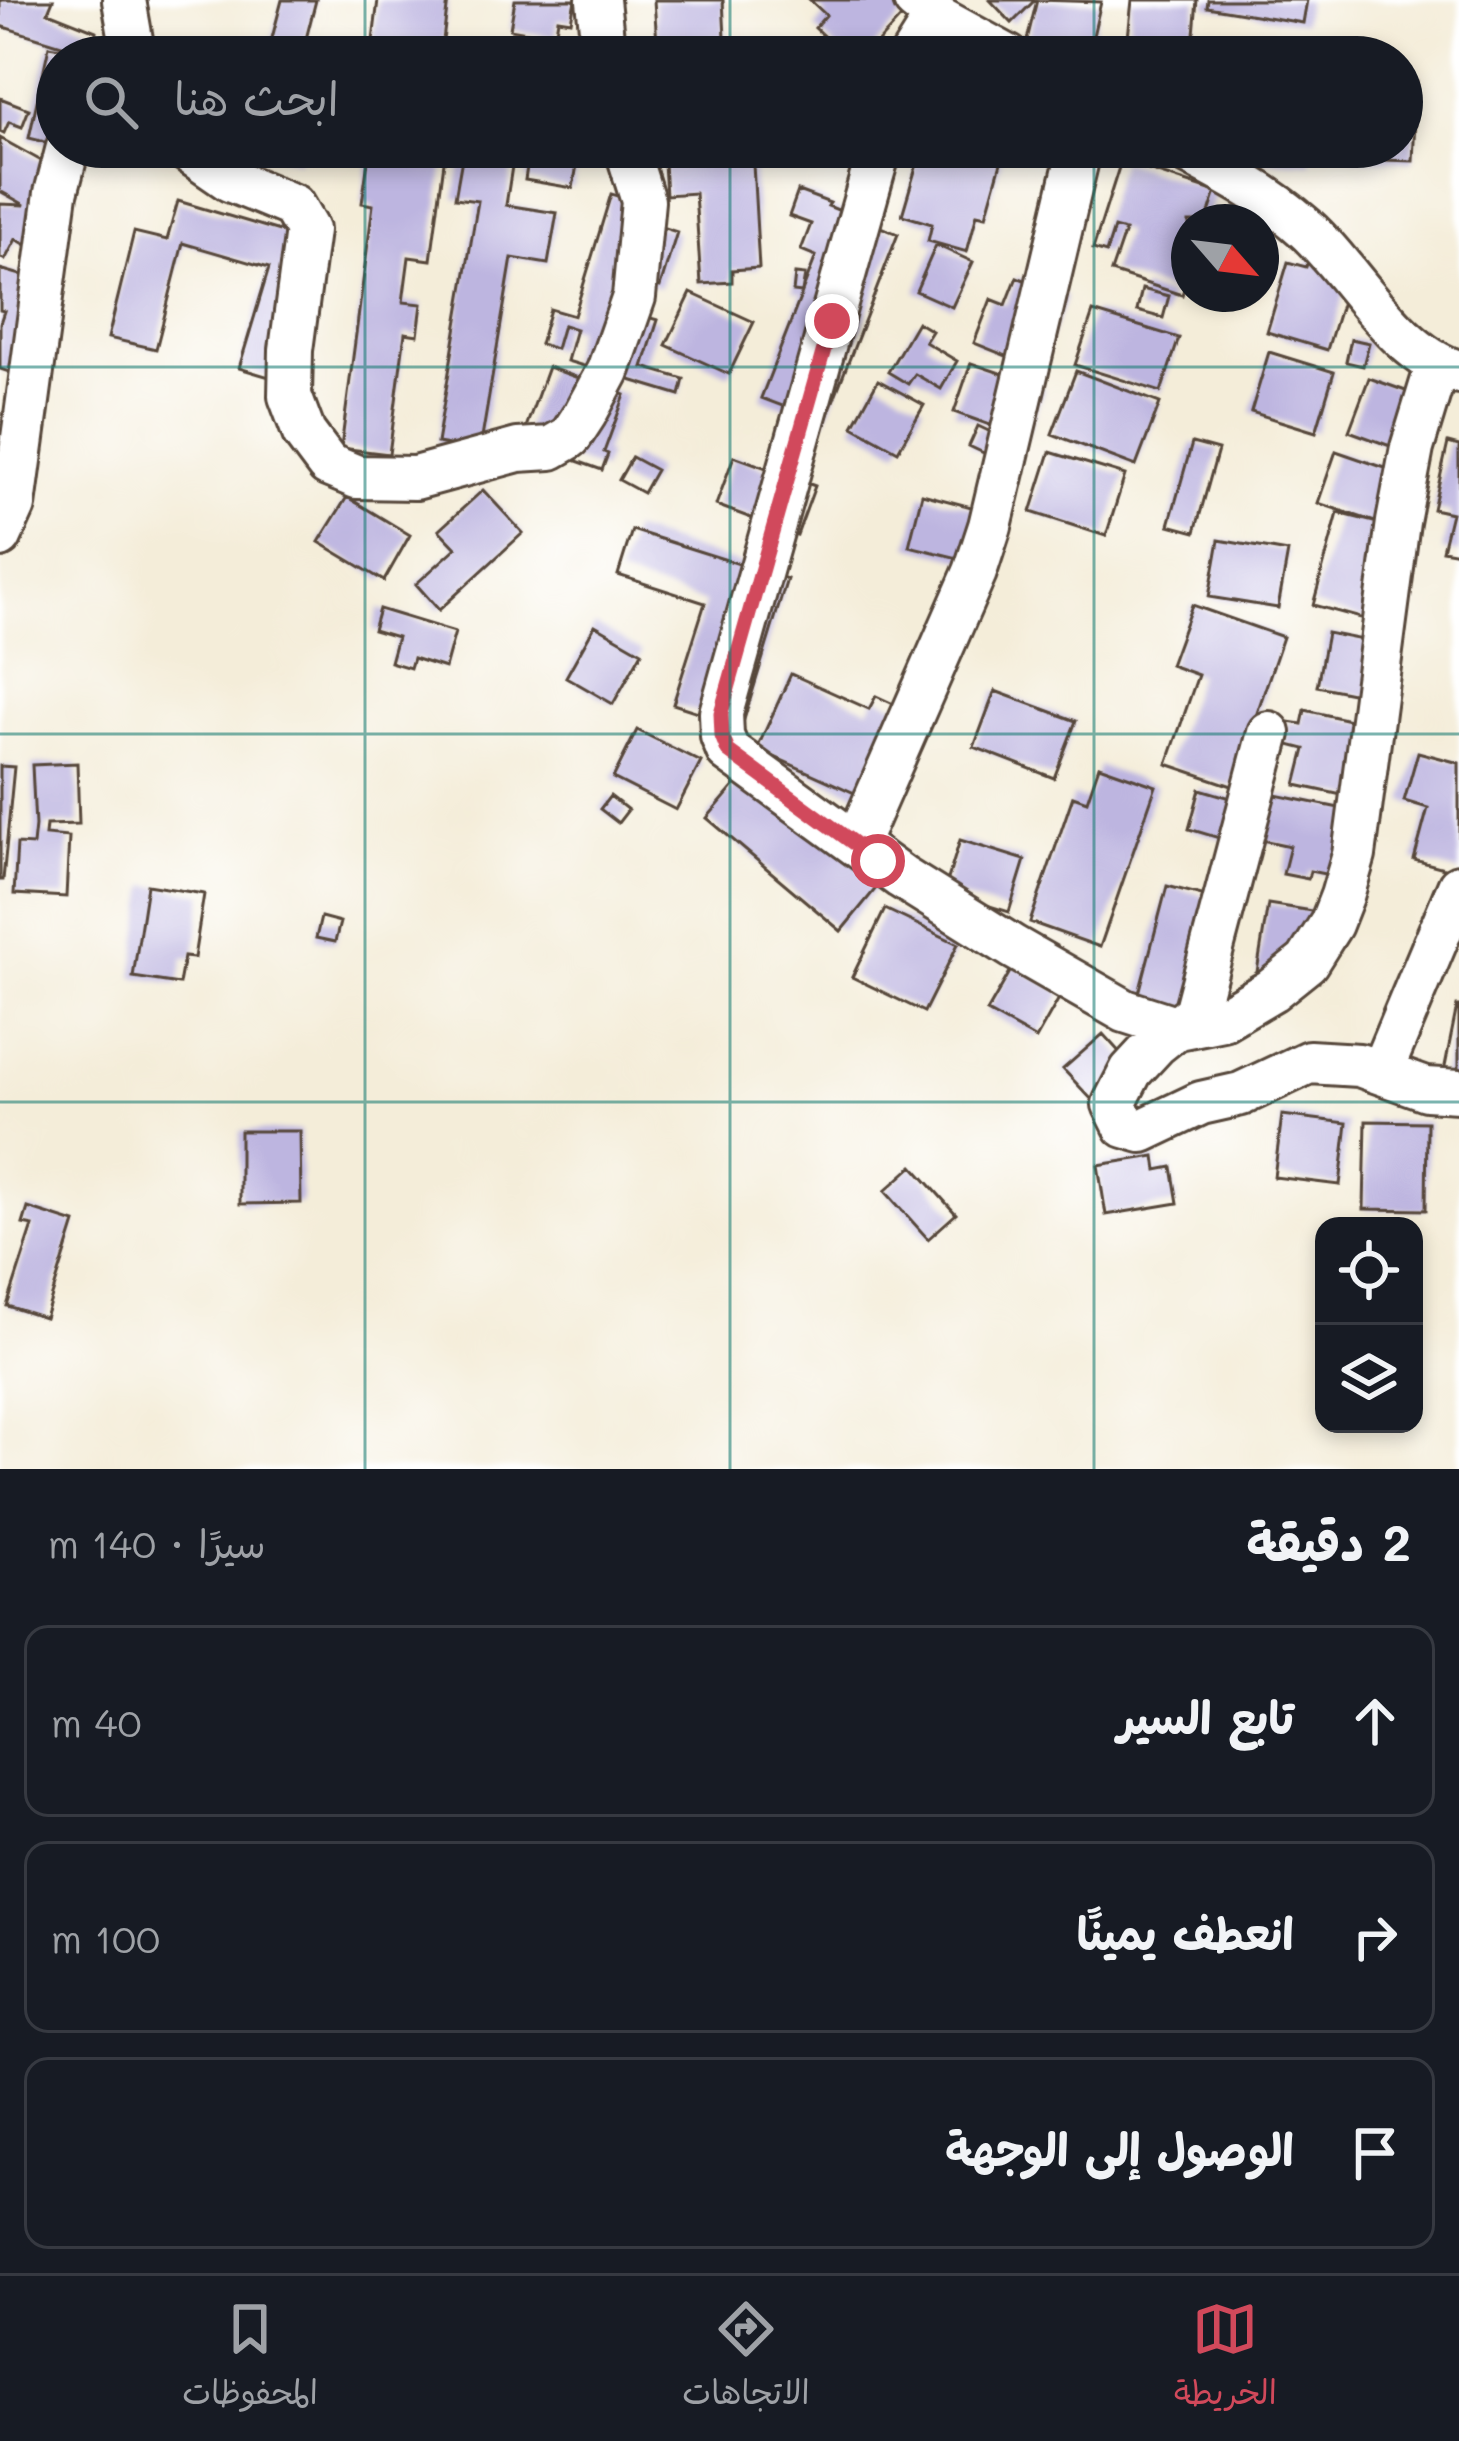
<!DOCTYPE html>
<html lang="ar">
<head>
<meta charset="utf-8">
<style>
	:root { --surface:#171b24; --page:#242831; --text:#f1f3f6; --muted:#9ea1a6; --line:#363941; --accent:#d1495b }
	body { margin:0; font-family:Mali,"Playpen Sans Arabic",sans-serif; background:var(--page); color:var(--text); direction:rtl }
	.controls { position:absolute; right:36px; bottom:36px; display:grid; overflow:hidden; border-radius:24px; box-shadow:0 6px 18px #0003 }
	.controls button { width:108px; height:108px; display:grid; place-items:center; padding:0; border:0; border-bottom:3px solid var(--line); background:var(--surface); color:var(--text); font:60px sans-serif }
	.compass { position:absolute; left:1171px; top:204px; width:108px; height:108px; border-radius:50%; background:var(--surface); box-shadow:0 6px 18px #0003; rotate:118deg }
	.stop { position:absolute; width:36px; height:36px; margin:-27px; border:9px solid #d1495b; border-radius:50%; background:#fff }
	.stop.end { background:#d1495b; border-color:#fff; box-shadow:0 3px 12px #0008 }
	.list { margin:0; padding:0; list-style:none }
	h2 { display:flex; justify-content:space-between; align-items:center; height:156px; margin:0; padding:0 48px; font-size:51px }
	h2 small { font-size:39px; font-weight:400; color:var(--muted) }
	.list li { display:grid; grid-template-columns:78px 1fr auto; gap:36px; align-items:center; box-sizing:border-box; height:192px; margin:0 24px 24px; padding:0 24px; border:3px solid var(--line); border-radius:24px }
	.list b { display:block; font-size:45px; white-space:nowrap }
	.list em { font-size:39px; font-style:normal; color:var(--muted) }
	.icon { flex:none; width:66px; height:66px; fill:none; stroke:currentColor; stroke-width:2; stroke-linecap:round; stroke-linejoin:round }
	.map { position:relative; flex:none; width:1459px; height:1469px; overflow:hidden; direction:ltr }
	.search { position:absolute; background:var(--surface); box-shadow:0 6px 18px #0003; left:36px; right:36px; top:36px; height:132px; display:flex; align-items:center; gap:30px; box-sizing:border-box; padding:0 42px; border-radius:66px; color:var(--muted); font-size:45px }
	.sheet { height:804px; background:var(--surface) }
	nav { display:flex; justify-content:space-around; align-items:center; box-sizing:border-box; height:168px; border-top:3px solid var(--line); background:var(--surface); font-size:33px; color:var(--muted) }
	nav a { display:grid; justify-items:center; gap:6px }
	nav .on { color:var(--accent) }
	.map>svg:first-child { display:block }
</style>
</head>
<body>
<div class="map">
<svg width="1459" height="1469" viewBox="0 0 1459 1469">
	<rect width="100%" height="100%" fill="#fff"/>
	<filter id="ink" filterUnits="userSpaceOnUse"><feTurbulence type="fractalNoise" baseFrequency=".00833" numOctaves="2"/><feDisplacementMap in="SourceGraphic" scale="24" xChannelSelector="R" yChannelSelector="G"/><feConvolveMatrix kernelMatrix="1 2 1 2 8 2 1 2 1" color-interpolation-filters="sRGB"/></filter>
	<filter id="wash" filterUnits="userSpaceOnUse"><feTurbulence type="fractalNoise" baseFrequency=".004" numOctaves="4" result="noise"/><feDisplacementMap in="SourceGraphic" scale="48" xChannelSelector="R" yChannelSelector="G"/><feGaussianBlur stdDeviation="2.7" result="paint"/><feColorMatrix in="noise" values="0 0 0 0 0 0 0 0 0 0 0 0 0 0 0 0 0 1.4 0 .05"/><feComposite in="paint" operator="in"/></filter>
	<g filter="url(#wash)">
		<rect width="100%" height="100%" fill="#f4edd9"/>
		<g id="blocks">
			<!-- building -->
			<path fill="#bdb5e0" d="M0,0h53l-5,12 48,19 -2,24 -94,-29z
				M282,0h34l-11,43 24,6 -2,8h-60z
				M378,0h70l-7,57h-70z
				M515,0h60l-4,21 -13,-2 -3,18 -45,-8z
				M654,0h69l3,57h-68z
				M810,0h92l8,8 -39,42 9,7h-34l-31,-29 11,-13z
				M990,0h45l-23,23z
				M1037,0l64,2 -13,55 -62,-13z
				M1132,0h65l-5,57h-66z
				M1208,0h99l-4,23 -96,-16z
				M1214,41l52,5 -1,11h-53z
				M49,46l17,3 -2,8h-7v88l-28,-7z
				M481,47l46,8 -1,2h-47z
				M1402,82h15l-4,79 -60,-2v-12h49z
				M0,98l29,11 -7,18 -13,-5 -5,11 -4,-2z
				M0,138l72,40 -39,71 -17,-10 -11,21 -5,-3v-53l25,1 -25,-14z
				M250,147h52l-4,14z
				M370,147h76l-15,113 -22,-3 -6,45 19,2 -4,31 -13,-2 -16,121 -48,-6 32,-243 -11,-2z
				M464,147h51l-9,58 51,8 -9,51 -36,-6 -32,192 -43,-7 41,-242 -23,-3z
				M530,147h50l-7,41 -48,-8z
				M663,147h89l7,121 -27,2v12l-31,2 -6,-91 -29,2z
				M922,147h37l43,12 -16,57 -9,-2 -10,38 -39,-11 4,-17 -30,-9z
				M1265,147h47l-1,16 -47,-3z
				M1121,161l95,31 -10,30h-17v51l-7,22 -71,-23 14,-41 -11,-3 -8,25 -13,-4z
				M798,191l32,12 -2,3 70,28 -73,188 -64,-24 41,-105 -9,-1 2,-18 10,1 -3,17 14,-36 -15,-6 10,-26 -22,-8z
				M611,194l36,11 -5,16 35,11 -17,55 -18,-5 -10,31 26,7 -15,47 41,12 -4,16 -113,-34 9,-32 -13,-4 -7,24 -16,-5 10,-35 24,7z
				M178,201l149,44 -41,137 -47,-14 30,-100 -86,-25 -27,106 -48,-11 26,-106 33,8z
				M936,245l37,17 -21,45 -36,-16z
				M1309,259l42,13 -24,78 -60,-18 21,-70 18,5z
				M0,269l59,17 -29,93 -30,-10v-46l4,-12 -4,-1z
				M1017,277l50,20 -28,72 -65,-26 17,-44 15,6z
				M1142,289l27,7 -6,22 -26,-7z
				M691,293l63,29 -25,52 -63,-29z
				M1093,312l86,26 -18,54 -86,-27z
				M917,322l15,9 -7,11 32,19 -16,28 -26,-15 -7,10 -20,-12z
				M1351,339l18,4 -6,23 -17,-4z
				M1269,352l65,20 -18,60 -65,-20z
				M971,363l73,25 -18,50 -72,-26z
				M548,367l77,28 -21,57 4,2 -6,16 -81,-29z
				M1076,371l84,32 -24,63 -84,-32z
				M1369,378l65,23 -19,54 -66,-24z
				M878,380l46,25 -26,46 -45,-25z
				M978,426l40,19 -9,20 -40,-19z
				M1192,443l26,7 -23,82 -26,-7z
				M1448,443l11,3v107l-17,-3 9,-37 -18,-4z
				M1336,451l81,28 -38,144 -66,-18 25,-92 40,10 -60,-20z
				M1050,452l75,23 -19,61 -75,-24z
				M734,456l81,30 -18,49 -81,-30z
				M632,457l24,13 -13,23 -24,-13z
				M483,490l40,43 -84,77 -23,-26 40,-36 -17,-18z
				M922,494l61,16 -13,51 -61,-15z
				M347,497l63,38 -26,46 -65,-39z
				M632,530l155,49 -45,147 -69,-22 32,-101 -87,-28z
				M1219,540l69,12 -10,56 -69,-11z
				M1192,605l91,32 -51,149 -65,-22 31,-89 -28,-10z
				M379,609l76,23 -10,36 -32,-10 -3,10 -20,-6 7,-25 -24,-7z
				M595,625l47,27 -29,52 -47,-27z
				M1327,633l66,13 -11,53 -65,-13z
				M791,674l78,35 7,-13 54,25 -40,88 -133,-60z
				M995,691l81,30 -22,57 -80,-31z
				M1305,710l80,18 -16,73 -73,-16 9,-36 -20,-5 4,-22 13,2z
				M637,730l64,32 -25,48 -63,-32z
				M1418,752l41,11v109l-45,-12 14,-52 -24,-7z
				M77,763l2,61 -33,1 -1,10 24,2 -3,60 -52,-3 3,-50 16,1 2,-19 -3,-61z
				M0,766l14,1 -11,113h-3z
				M1099,766l57,20 -56,161 -70,-25 43,-126 14,5z
				M747,771l135,110 -41,50 -134,-113z
				M1200,789l41,12 -12,40 -40,-12z
				M1271,794l102,21 -14,66 -49,-10 -2,8 -25,-5 7,-28 -28,-6z
				M610,796l18,14 -10,13 -18,-14z
				M960,840l65,20 -16,52 -65,-20z
				M147,885l57,9 -10,64 -10,-1 -5,27 -46,-7z
				M1167,886l62,16 -22,112 -69,-17z
				M1268,904l62,10 -11,68 -62,-10z
				M885,909l73,35 -34,68 -72,-35z
				M321,917l19,5 -5,20 -19,-4z
				M1014,965l48,28 -26,46 -49,-27z
				M1457,1006h2v78l-17,-3z
				M1103,1034l29,32 -39,35 -30,-32z
				M1282,1115l65,8 -7,62 -66,-8z
				M1366,1121l61,1 -1,88 -62,-1z
				M240,1131h60l1,72 -61,1z
				M1155,1156l2,14 15,-3 6,36 -72,12 -8,-50z
				M913,1166l43,48 -28,25 -43,-48z
				M28,1208l47,15 -30,95 -38,-12 26,-80 -10,-2z"/>
		</g>
	</g>
	<g filter="url(#ink)">
		<use href="#blocks" fill-opacity="0" stroke="#57473a" stroke-width="3"/>
		<g fill="none" stroke-linecap="round" stroke-linejoin="round">
			<!-- minor casing -->
			<g stroke="#57473a" stroke-width="48">
				<path id="minor" d="M124,0l10,57
					M598,0l6,57
					M915,0l21,17 73,40
					M911,57l25,-40
					M182,147l48,33 63,26 14,24 -16,120 -1,46 14,37 24,32 29,12 58,1 103,-28 33,-2 19,-11 15,-23 23,-43 26,-74 9,-96 -17,-54
					M880,147l-159,566 1,23 6,15 173,126 112,70 112,64 53,17 45,-9 49,-29 35,-28 24,-38 11,-28 12,-41 44,-333 14,-74 25,-82
					M1177,147c44,23 89,46 127,80 48,42 92,129 155,145
					M0,536l14,-31 42,-312 12,-46
					M1269,733l-74,280 -39,31 -25,27 -17,33 11,22 17,5 59,-28 40,-9 68,-32 50,3 67,24 33,2
					M856,844l119,-272 15,-46 90,-379
					M1381,1072l78,-186"/>
			</g>
			<!-- minor -->
			<use href="#minor" stroke="#fff" stroke-width="42"/>
		</g>
	</g>
	<g fill="none" stroke-linecap="round" stroke-linejoin="round" filter="url(#ink)">
		<!-- route -->
		<path stroke="#d1495b" stroke-width="15" d="M832,321l-111,392 1,23 6,15 150,110"/>
	</g>
	<!-- grid -->
	<path fill="none" stroke="#0f766e" stroke-width="3" stroke-opacity="0.55" d="M365,0v57M730,0v57M1094,0v57M365,147v1322M730,147v1322M1094,147v1322M0,367h1459M0,734h1459M0,1102h1459"/>
</svg>
<div class="controls">
<button><svg class="icon" aria-label="locate" viewBox="0 0 24 24"><circle cx="12" cy="12" r="6"/><path d="M12 2v4M12 18v4M2 12h4M18 12h4"/></svg></button>
<button><svg class="icon" aria-label="layers" viewBox="0 0 24 24"><path d="M12 4l9 5-9 5-9-5zM3 14l9 5 9-5"/></svg></button>
</div>
<svg class="compass" viewBox="-18 -18 36 36"><path d="M0-13l5 13h-10z" fill="#e53935"/><path d="M0 13l5-13h-10z" fill="#9ea1a6"/></svg>
<div class="stop" style="left:878px;top:861px"></div>
<div class="stop end" style="left:832px;top:321px"></div>
<div class="search"><svg class="icon" aria-label="search" viewBox="0 0 24 24"><circle cx="10" cy="10" r="6"/><path d="M15 15l6 6"/></svg>ابحث هنا</div>
</div>
<section class="sheet">
<h2>2 دقيقة<small>سيرًا · 140 m</small></h2>
<ul class="list">
<li><svg class="icon" aria-label="ahead" viewBox="0 0 24 24"><path d="M12 20V5M6 11l6-6 6 6"/></svg><div><b>تابع السير</b></div><em>40 m</em></li>
<li><svg class="icon" aria-label="right" viewBox="0 0 24 24"><path d="M7 20v-9h11M14 6l5 5-5 5"/></svg><div><b>انعطف يمينًا</b></div><em>100 m</em></li>
<li><svg class="icon" aria-label="arrive" viewBox="0 0 24 24"><path d="M6 21V4h12l-3 4 3 4H6"/></svg><div><b>الوصول إلى الوجهة</b></div></li>
</ul>
</section>
<nav>
<a class="on"><svg class="icon" aria-label="map" viewBox="0 0 24 24"><path d="M3 6l6-2 6 2 6-2v14l-6 2-6-2-6 2zM9 4v14M15 6v14"/></svg>الخريطة</a>
<a><svg class="icon" aria-label="directions" viewBox="0 0 24 24"><path d="M12 3l9 9-9 9-9-9zM9 14v-3h6M13 9l2 2-2 2"/></svg>الاتجاهات</a>
<a><svg class="icon" aria-label="saved" viewBox="0 0 24 24"><path d="M7 4h10v16l-5-4-5 4z"/></svg>المحفوظات</a>
</nav>
</body>
</html>
